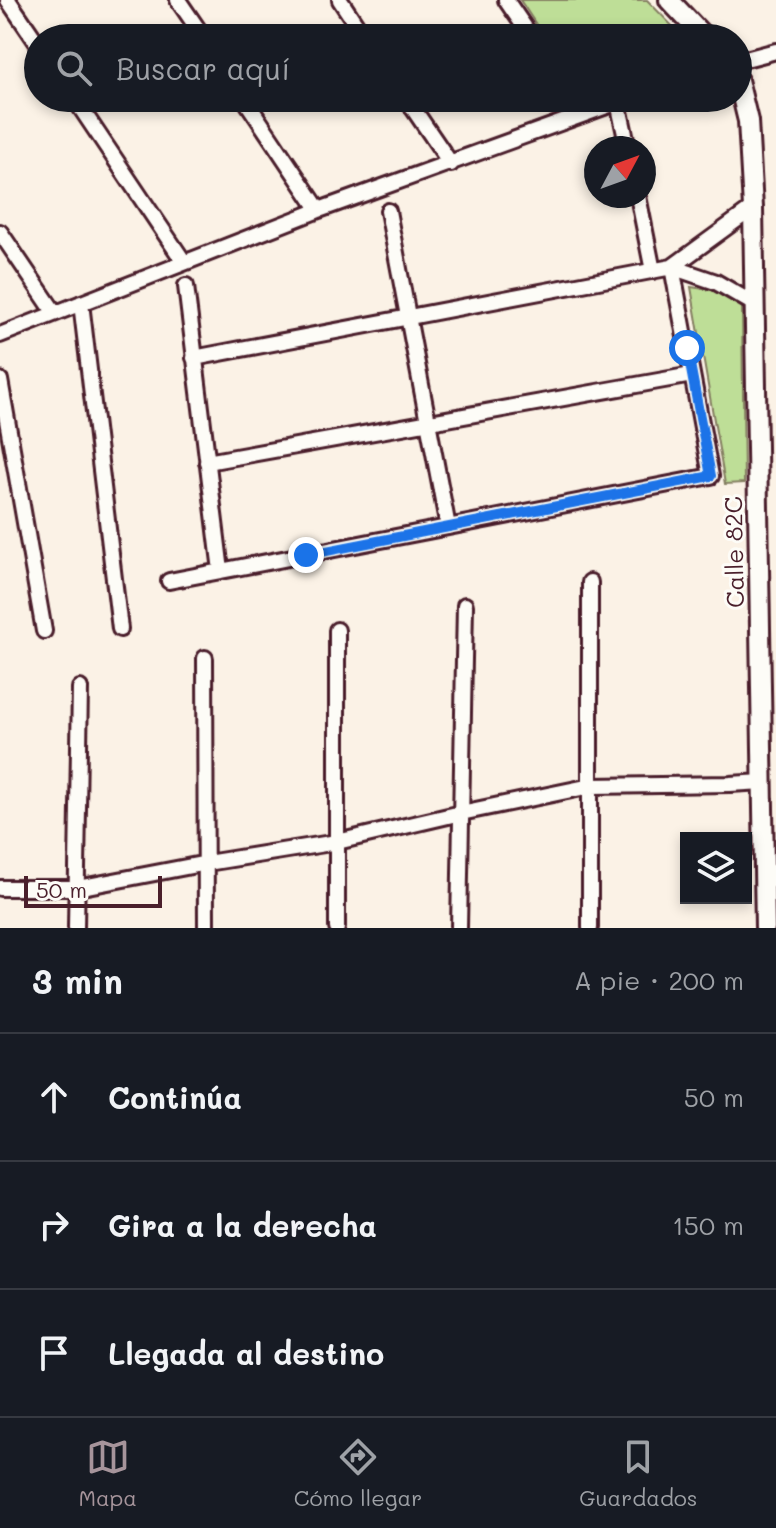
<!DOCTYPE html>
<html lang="es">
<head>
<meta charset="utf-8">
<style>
	:root { --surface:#171b24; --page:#242831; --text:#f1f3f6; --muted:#9ea1a6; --line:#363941; --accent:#a6949b }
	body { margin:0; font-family:Mali,sans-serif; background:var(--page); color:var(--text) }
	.controls { position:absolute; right:24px; bottom:24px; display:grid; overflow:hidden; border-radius:0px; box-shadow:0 4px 12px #0003 }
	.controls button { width:72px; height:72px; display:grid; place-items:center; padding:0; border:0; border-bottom:2px solid var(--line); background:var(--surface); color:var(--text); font:40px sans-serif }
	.compass { position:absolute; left:584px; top:136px; width:72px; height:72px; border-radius:50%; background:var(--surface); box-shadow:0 4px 12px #0003; rotate:49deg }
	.scale { position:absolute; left:24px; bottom:20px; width:138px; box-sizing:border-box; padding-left:8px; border:4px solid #4a1f2b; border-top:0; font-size:22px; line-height:28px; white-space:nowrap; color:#4a1f2b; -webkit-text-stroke:6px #fdfcf7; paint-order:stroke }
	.stop { position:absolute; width:24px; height:24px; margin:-18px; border:6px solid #1a73e8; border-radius:50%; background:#fff }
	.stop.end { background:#1a73e8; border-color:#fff; box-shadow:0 2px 8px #0008 }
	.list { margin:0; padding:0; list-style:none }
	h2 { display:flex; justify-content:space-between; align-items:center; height:104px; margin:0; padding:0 32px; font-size:34px }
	h2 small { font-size:26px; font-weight:400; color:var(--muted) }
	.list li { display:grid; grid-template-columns:52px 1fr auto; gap:24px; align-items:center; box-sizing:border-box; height:128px; padding:0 32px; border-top:2px solid var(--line) }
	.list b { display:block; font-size:30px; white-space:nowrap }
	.list em { font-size:26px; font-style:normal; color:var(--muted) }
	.icon { flex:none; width:44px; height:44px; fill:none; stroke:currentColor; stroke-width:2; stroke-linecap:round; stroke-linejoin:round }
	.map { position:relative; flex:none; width:776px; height:928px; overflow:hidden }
	.search { position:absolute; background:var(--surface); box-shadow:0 4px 12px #0003; left:24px; right:24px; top:24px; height:88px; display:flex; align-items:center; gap:20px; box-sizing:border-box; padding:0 28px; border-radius:44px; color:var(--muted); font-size:30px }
	.sheet { height:488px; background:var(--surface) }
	nav { display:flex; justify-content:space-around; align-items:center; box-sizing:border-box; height:112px; border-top:2px solid var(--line); background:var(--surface); font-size:22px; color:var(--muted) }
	nav a { display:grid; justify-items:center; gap:4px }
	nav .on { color:var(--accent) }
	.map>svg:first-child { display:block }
</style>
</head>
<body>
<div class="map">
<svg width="776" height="928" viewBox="0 0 776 928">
	<rect width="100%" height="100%" fill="#fbf2e6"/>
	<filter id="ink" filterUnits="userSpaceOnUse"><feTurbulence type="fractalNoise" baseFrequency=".0125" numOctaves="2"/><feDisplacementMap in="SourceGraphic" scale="16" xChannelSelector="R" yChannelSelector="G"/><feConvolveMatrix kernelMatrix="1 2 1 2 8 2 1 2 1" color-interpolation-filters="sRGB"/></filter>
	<g filter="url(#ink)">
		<!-- green -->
		<path fill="#bede97" stroke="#847e61" stroke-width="2" d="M520,0h127l37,38h-139z
			M691,287l27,4 24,16 2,176 -19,1z"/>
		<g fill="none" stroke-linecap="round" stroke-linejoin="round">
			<!-- minor casing -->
			<g stroke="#4a1f2b" stroke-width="20">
				<path id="minor" d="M8,0l30,44
					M178,0l26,38
					M340,0l25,38
					M506,0l26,38
					M738,61l38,-10
					M74,98l110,164
					M244,98l75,112
					M406,98l45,66
					M572,98l11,16
					M618,102l10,46
					M638,196l15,75
					M388,211l60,316
					M0,232l55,81
					M186,286l35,285
					M81,303l39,326
					M0,335l319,-125 310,-112
					M194,358l478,-91 81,-59
					M0,380l44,251
					M207,462l485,-87
					M169,581l542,-105 -39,-209 44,15 38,22
					M590,582v346
					M205,658l1,270
					M0,888h77l130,-25 130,-21 124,-29 130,-27 139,-2 33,-2
					M76,928l4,-240
					M337,928v-298
					M459,928l6,-323"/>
			</g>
			<!-- tertiary casing -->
			<g stroke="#4a1f2b" stroke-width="24">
				<path id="tertiary" d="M669,0l36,38
					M738,80l10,41 5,87 12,720"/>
			</g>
			<!-- minor -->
			<use href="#minor" stroke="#fdfcf7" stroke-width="14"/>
			<!-- tertiary -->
			<use href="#tertiary" stroke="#fdfcf7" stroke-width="18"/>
		</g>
	</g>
	<g fill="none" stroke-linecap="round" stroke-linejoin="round" filter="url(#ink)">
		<!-- route -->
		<path stroke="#1a73e8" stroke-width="10" d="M306,555l405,-79 -24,-128"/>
	</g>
	<g text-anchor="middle" stroke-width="6" stroke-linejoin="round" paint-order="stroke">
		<!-- street labels -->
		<g font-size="24" fill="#4a1f2b" stroke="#fdfcf7">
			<text transform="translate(735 552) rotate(-91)" y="8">Calle 82C</text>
		</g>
	</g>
</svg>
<div class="controls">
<button><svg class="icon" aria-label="layers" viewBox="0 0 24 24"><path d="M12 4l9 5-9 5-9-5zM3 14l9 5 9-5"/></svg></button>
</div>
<svg class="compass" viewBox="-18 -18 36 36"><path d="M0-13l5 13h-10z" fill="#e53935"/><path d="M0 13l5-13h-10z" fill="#9ea1a6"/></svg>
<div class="scale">50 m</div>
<div class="stop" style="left:687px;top:348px"></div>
<div class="stop end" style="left:306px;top:555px"></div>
<div class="search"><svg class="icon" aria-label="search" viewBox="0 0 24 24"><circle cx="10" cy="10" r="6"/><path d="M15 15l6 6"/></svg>Buscar aquí</div>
</div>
<section class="sheet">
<h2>3 min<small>A pie · 200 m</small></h2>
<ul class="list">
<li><svg class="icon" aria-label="ahead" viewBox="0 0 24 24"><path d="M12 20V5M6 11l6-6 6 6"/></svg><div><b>Continúa</b></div><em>50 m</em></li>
<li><svg class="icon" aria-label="right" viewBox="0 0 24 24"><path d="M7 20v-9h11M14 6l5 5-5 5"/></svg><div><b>Gira a la derecha</b></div><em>150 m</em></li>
<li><svg class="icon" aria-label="arrive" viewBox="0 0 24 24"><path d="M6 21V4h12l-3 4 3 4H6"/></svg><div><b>Llegada al destino</b></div></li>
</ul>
</section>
<nav>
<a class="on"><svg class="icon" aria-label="map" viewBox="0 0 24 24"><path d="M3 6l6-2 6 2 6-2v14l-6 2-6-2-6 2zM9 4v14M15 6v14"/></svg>Mapa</a>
<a><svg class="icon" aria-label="directions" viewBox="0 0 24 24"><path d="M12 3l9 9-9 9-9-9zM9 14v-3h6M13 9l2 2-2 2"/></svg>Cómo llegar</a>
<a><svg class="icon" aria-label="saved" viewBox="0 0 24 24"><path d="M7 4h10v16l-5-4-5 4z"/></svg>Guardados</a>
</nav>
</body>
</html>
